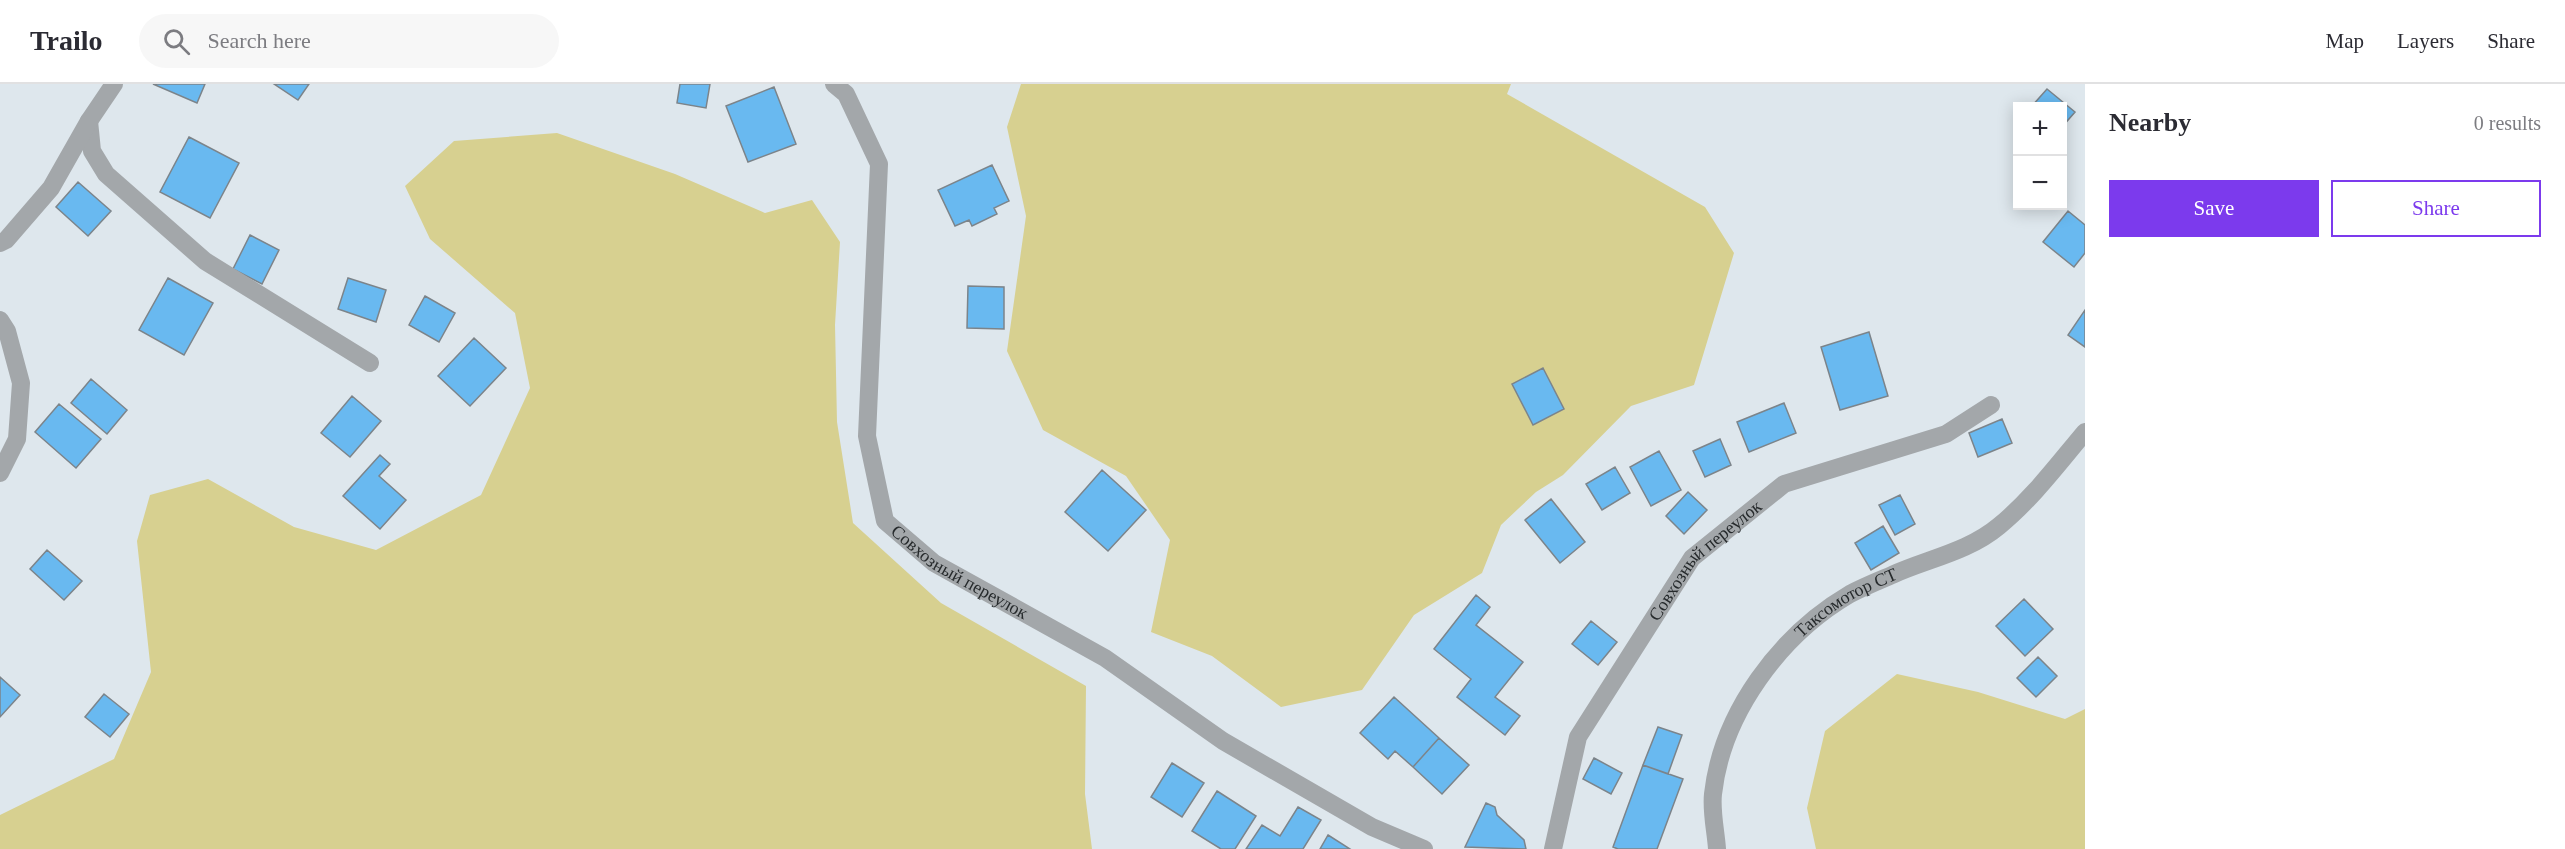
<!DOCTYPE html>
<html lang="en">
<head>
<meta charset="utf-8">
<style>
	:root { --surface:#fff; --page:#f7f7f7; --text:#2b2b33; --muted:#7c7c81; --line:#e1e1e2; --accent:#7c3aed }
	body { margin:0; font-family:"Times New Roman",serif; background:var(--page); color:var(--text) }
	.controls { position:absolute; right:18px; top:18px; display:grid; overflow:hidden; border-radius:0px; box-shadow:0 3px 15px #0003 }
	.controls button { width:54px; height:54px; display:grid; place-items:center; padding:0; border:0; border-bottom:2px solid var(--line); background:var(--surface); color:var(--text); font:30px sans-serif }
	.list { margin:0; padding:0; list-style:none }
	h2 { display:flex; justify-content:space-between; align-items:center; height:78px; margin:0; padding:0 24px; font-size:26px }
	h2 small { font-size:20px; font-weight:400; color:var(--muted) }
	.actions { display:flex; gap:12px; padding:18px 24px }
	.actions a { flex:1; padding:14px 0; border:2px solid var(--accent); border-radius:0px; text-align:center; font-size:21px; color:var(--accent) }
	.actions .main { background:var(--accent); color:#fff }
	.icon { flex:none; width:33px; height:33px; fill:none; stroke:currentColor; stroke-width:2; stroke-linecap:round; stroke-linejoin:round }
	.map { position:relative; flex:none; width:2085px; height:765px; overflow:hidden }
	header { display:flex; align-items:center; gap:36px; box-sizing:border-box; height:84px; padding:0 30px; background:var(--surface); border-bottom:2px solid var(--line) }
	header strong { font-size:28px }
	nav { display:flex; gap:33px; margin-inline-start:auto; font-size:21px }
	.search { width:420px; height:54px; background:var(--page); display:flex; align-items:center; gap:15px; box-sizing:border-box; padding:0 21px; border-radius:33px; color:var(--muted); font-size:22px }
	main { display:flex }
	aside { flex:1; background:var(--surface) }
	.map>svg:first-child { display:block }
</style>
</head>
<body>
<header>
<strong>Trailo</strong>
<div class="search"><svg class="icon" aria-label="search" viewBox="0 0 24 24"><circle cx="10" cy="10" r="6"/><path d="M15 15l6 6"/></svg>Search here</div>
<nav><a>Map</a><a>Layers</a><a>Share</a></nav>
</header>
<main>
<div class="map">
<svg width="2085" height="765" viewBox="0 0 2085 765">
	<rect width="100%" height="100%" fill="#dee7ed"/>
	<!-- green -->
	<path fill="#d7d090" d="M1021,0h490l-4,10 198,113 29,46 -40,132 -63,21 -68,69 -27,17 -35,33 -19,48 -68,42 -52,75 -81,17 -69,-51 -61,-24 19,-92 -44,-64 -83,-46 -36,-79 19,-135 -19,-89z
		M557,49l118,41 90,39 47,-13 28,42 -5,83 2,97 16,101 88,80 145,83 -1,108 7,55h-1092v-34l114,-56 37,-87 -14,-131 13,-46 58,-16 86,48 82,23 105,-55 49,-107 -15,-75 -85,-74 -25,-53 49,-45z
		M1897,590l81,18 87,27 20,-10v140h-269l-9,-41 18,-77z"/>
	<!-- building -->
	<path fill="#69b9f0" stroke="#7c848a" stroke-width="1.5" d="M153,0h52l-8,19z
		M274,0h35l-11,16z
		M680,0h30l-4,24 -29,-5z
		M774,3l22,57 -48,18 -22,-56z
		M2047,5l28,23 -13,15v-21h-30z
		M189,53l50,26 -29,55 -50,-26z
		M992,81l17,36 -15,7 3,6 -25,12 -3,-6 -14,6 -17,-36z
		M78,98l33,29 -23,25 -32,-29z
		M2068,127l17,14v28l-11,14 -31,-25z
		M250,151l29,15 -17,34 -29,-15z
		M168,194l45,25 -29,52 -45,-25z
		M348,194l38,12 -10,32 -38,-13z
		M968,202l36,1v42l-37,-1z
		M425,212l30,17 -16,29 -30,-17z
		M2085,226v37l-17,-12z
		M1869,248l19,64 -48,14 -19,-63z
		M474,254l32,30 -36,38 -32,-30z
		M1543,284l21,41 -31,16 -21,-41z
		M91,295l36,31 -20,24 -36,-31z
		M352,312l29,25 -31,36 -29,-24z
		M1784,319l12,30 -47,19 -12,-30z
		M59,320l42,35 -25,29 -41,-36z
		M2002,335l10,24 -34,14 -9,-24z
		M1720,355l11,26 -26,12 -12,-26z
		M1659,367l22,39 -30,16 -21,-39z
		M380,371l10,9 -11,12 27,24 -26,29 -37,-33z
		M1615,383l15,26 -28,17 -16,-26z
		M1102,386l44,40 -38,41 -43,-39z
		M1688,408l19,18 -23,24 -18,-18z
		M1900,411l15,29 -20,11 -16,-30z
		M1551,415l34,43 -25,21 -35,-43z
		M1883,442l16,27 -28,17 -16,-27z
		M47,466l35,31 -18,19 -34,-31z
		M1476,511l14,12 -14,18 47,37 -28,35 25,19 -15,19 -48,-38 14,-18 -37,-30z
		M2024,515l29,30 -28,27 -29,-30z
		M1591,537l26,21 -19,23 -26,-21z
		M2038,573l19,19 -21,21 -19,-19z
		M0,593l20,18 -20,22z
		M104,610l25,20 -19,23 -25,-20z
		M1394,613l45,41 -26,29 -18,-16 -7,8 -28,-26z
		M1658,643l24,8 -14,39 -25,-9z
		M1439,654l30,27 -27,29 -29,-27z
		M1594,674l28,15 -11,21 -28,-15z
		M1172,679l32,20 -22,34 -31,-20z
		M1643,681l40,14 -26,70h-39l-5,-2z
		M1217,707l39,25 -21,33h-14l-29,-18z
		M1486,719l9,4 2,8 27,25 2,9 -61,-2z
		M1298,723l23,13 -18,29h-57l16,-24 18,11z
		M1328,751l22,14h-30z"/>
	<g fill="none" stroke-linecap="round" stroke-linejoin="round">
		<!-- minor -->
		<g stroke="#a3a7aa" stroke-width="18">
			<path id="s1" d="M834,0l12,10 33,70 -12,272 18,85 49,42 171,95 118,83 149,86 52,22"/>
			<path d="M89,37l3,30 14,23 99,87 165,102"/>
			<path d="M0,159l6,-3 45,-52 38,-67 25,-37"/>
			<path d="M0,236l7,11 14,52 -4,56 -17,34"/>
			<path id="s2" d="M1553,765l25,-112 114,-179 92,-74 162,-50 45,-29"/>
			<path id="s3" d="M1717,765c-1,-17 -6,-37 -4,-55 9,-81 67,-159 137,-200 13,-7 28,-13 42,-19 35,-16 76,-23 107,-49 33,-27 59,-62 86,-94"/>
		</g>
	</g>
	<g text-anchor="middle" stroke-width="5" stroke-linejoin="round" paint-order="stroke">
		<!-- street labels -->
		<g font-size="18" fill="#262a2c" stroke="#fff">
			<text dy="6" stroke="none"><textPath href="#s2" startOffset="334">Совхозный переулок</textPath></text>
			<text dy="6" stroke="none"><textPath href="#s1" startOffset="543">Совхозный переулок</textPath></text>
			<text dy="6" stroke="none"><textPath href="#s3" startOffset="298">Таксомотор СТ</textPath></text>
		</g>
	</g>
</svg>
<div class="controls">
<button>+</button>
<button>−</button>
</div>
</div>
<aside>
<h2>Nearby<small>0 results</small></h2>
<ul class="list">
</ul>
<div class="actions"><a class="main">Save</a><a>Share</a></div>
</aside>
</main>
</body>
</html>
